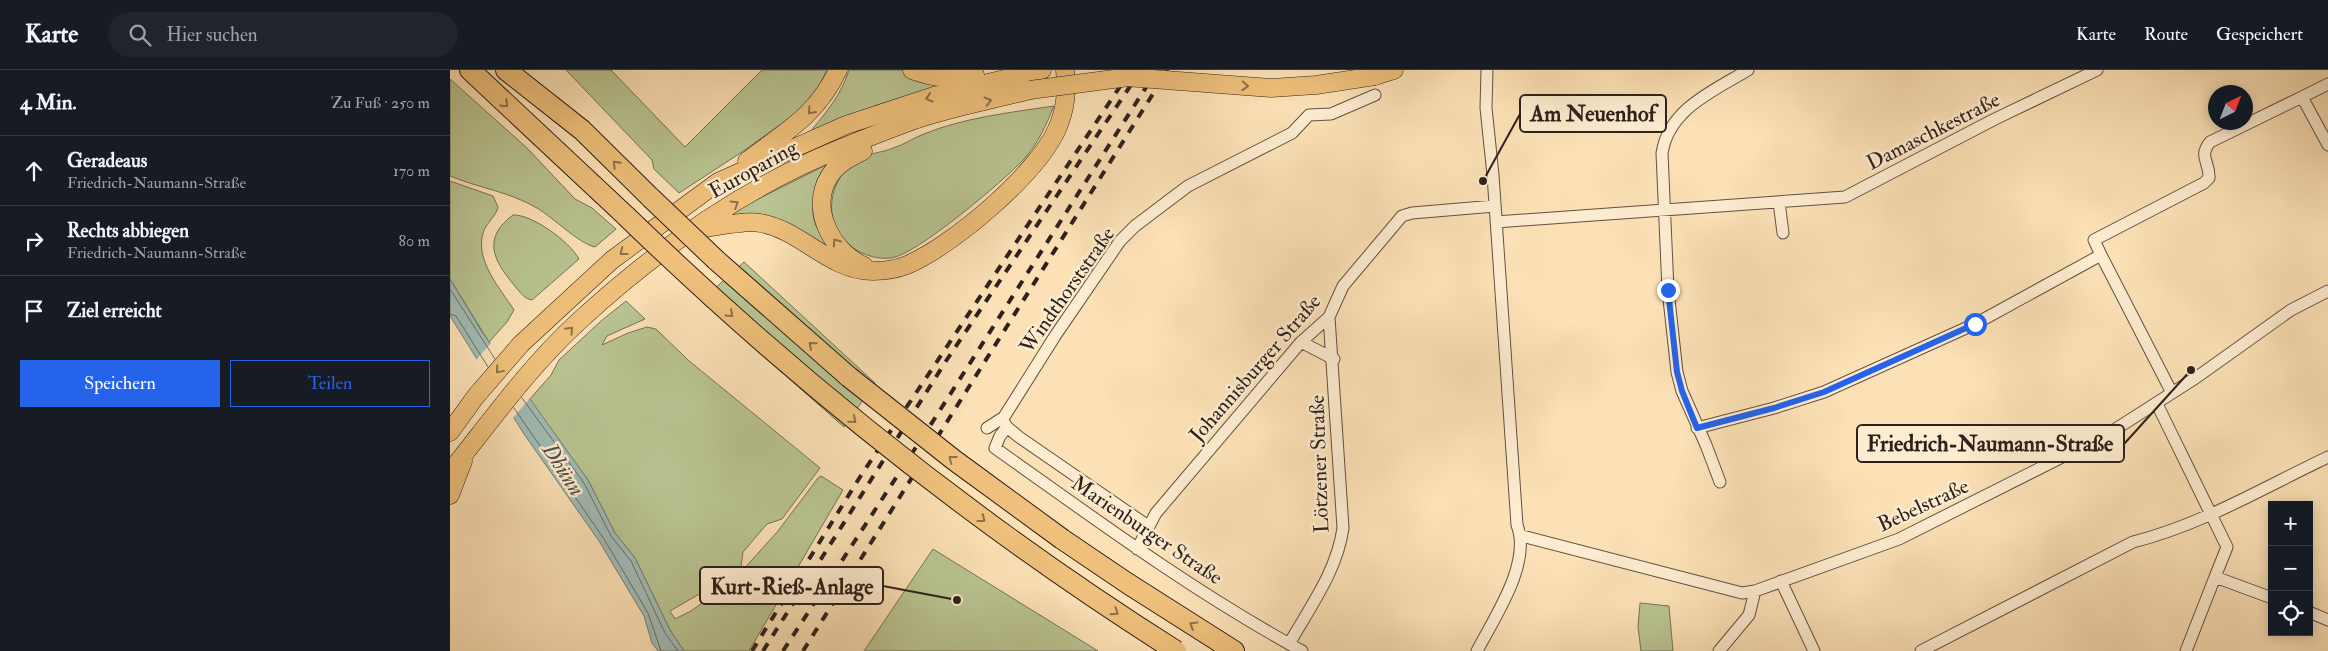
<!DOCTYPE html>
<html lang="de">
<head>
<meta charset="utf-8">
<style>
	:root { --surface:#171b24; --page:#20242c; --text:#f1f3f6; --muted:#9ea1a6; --line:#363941; --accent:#2563eb }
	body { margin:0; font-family:"IM FELL Double Pica",serif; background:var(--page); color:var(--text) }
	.controls { position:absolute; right:15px; bottom:15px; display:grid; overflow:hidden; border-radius:0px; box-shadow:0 2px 12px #0003 }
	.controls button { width:45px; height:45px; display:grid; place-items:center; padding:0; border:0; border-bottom:1px solid var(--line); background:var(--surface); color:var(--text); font:25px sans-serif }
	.compass { position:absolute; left:1758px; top:15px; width:45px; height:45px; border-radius:50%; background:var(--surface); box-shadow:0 2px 12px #0003; rotate:42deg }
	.stop { position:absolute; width:15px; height:15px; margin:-11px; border:4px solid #2563eb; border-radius:50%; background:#fff }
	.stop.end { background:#2563eb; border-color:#fff; box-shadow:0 1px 5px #0008 }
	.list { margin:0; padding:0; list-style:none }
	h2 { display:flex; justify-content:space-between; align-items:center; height:65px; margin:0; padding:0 20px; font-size:21px }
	h2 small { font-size:16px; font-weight:400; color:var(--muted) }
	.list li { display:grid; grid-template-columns:32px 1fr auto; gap:15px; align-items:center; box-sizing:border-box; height:70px; padding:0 20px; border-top:1px solid var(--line) }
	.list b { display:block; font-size:19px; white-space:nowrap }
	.list p { margin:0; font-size:16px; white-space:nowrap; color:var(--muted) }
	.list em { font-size:16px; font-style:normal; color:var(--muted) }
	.actions { display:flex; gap:10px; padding:15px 20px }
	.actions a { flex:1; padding:11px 0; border:1px solid var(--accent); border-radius:0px; text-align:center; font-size:18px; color:var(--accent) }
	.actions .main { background:var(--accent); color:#fff }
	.icon { flex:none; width:28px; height:28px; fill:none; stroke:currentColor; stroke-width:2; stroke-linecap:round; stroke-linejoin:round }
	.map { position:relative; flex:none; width:1878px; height:581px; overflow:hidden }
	header { display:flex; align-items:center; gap:30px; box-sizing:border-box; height:70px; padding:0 25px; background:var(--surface); border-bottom:1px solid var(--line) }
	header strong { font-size:24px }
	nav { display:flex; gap:28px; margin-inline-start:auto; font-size:18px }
	.search { width:350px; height:45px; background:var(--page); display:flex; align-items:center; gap:12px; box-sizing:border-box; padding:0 18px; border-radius:28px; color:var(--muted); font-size:19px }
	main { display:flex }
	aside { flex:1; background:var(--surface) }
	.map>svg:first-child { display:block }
</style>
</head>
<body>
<header>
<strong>Karte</strong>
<div class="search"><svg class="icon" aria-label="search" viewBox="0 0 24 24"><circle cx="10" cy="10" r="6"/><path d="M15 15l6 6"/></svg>Hier suchen</div>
<nav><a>Karte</a><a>Route</a><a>Gespeichert</a></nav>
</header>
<main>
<aside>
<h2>4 Min.<small>Zu Fuß · 250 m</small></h2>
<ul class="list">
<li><svg class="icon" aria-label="ahead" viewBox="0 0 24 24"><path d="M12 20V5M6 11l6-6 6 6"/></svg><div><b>Geradeaus</b><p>Friedrich-Naumann-Straße</p></div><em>170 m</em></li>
<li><svg class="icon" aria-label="right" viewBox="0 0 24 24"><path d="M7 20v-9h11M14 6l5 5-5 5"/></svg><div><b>Rechts abbiegen</b><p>Friedrich-Naumann-Straße</p></div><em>80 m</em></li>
<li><svg class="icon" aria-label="arrive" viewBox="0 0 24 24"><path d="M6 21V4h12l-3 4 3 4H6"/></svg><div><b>Ziel erreicht</b></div></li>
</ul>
<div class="actions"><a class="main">Speichern</a><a>Teilen</a></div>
</aside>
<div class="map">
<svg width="1878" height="581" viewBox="0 0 1878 581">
	<rect width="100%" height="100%" fill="#fce1b6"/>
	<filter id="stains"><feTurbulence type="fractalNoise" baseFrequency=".004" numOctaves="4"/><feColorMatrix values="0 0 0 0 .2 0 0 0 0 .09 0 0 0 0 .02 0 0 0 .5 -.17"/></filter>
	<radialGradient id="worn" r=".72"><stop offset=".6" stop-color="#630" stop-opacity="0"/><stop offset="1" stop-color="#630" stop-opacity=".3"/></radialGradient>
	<!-- green -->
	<path fill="#b9c492" stroke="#747256" d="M116,0h45l74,77 77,-77h65l-10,20 -18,21 -57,41 -63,41 -25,-24 -2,-9z
		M399,0h53l10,6 35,8 -70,21 -68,28c17,-20 32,-38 40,-63z
		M0,9l77,69 48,51 17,9 24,21 -21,18c-17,-4 -41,-29 -58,-39 -27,-16 -58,-20 -87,-32z
		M604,36c-8,19 -16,38 -30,53 -19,21 -109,97 -133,99 -19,2 -39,-7 -50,-22 -18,-24 -9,-60 16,-76 10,-7 25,-7 36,-12 11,-3 20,-10 31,-14 38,-16 89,-22 130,-28z
		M386,90c-14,19 -30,41 -20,66 2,5 8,11 11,16l-3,6c-35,-26 -49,-35 -94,-29v-4l12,-8z
		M0,111l43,15 5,11c-1,8 -12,16 -15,26 -8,28 17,55 31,77l-7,12 -18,20 -39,-63z
		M63,145c19,-1 57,27 66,44l-47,41c-8,-1 -13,-9 -18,-15 -21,-25 -32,-47 -1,-70z
		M294,192l131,121 -31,44 -143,-126z
		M176,231l19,18 -38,17 -5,9 26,-12 19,-6 9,2 32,31 132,108 -38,51 -15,5 -24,28 -2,14 -6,7 -16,13 -18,7 -31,18 5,8 16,-8 42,-30 45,-50 40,-53 3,-2 22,14 -94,161h-65l-14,-21 -35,-72 -20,-25 -27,-53 -59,-80 22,-25 8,-15 42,-39z
		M483,479l165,102h-234z
		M1190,533l29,3 4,45h-32l-3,-24z"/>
	<!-- water -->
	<path fill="#a1bcb5" stroke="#737e77" d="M0,209l32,53 106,148 27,53 20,25 35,72 14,21h-26l-6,-8 -8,-27 -45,-75 -75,-107 -74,-118z"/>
	<!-- pier -->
	<path fill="#fce1b6" d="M42,272l39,55 -19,22 -37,-58z"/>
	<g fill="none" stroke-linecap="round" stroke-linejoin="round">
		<!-- shore -->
		<path stroke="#686e68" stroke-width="1" d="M0,219l45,70
			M0,244l6,2 32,51
			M72,328l62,85 27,53 20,25 34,72 13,18
			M64,338l90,131 44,74 13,38"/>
		<!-- minor casing -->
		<g stroke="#625042" stroke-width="13">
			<path id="minor" d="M1878,14l-26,13 26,48
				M1329,132l4,31
				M1046,152l349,-25 150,-78 102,-49
				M1651,185l-7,-15 110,-57 5,-5c1,-16 -11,-21 1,-36l92,-45
				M851,272l33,17
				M1707,334l70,143 -12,30 57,21
				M554,352l3,5 12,10 129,89
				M557,357l-7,9 -5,12c100,71 199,144 307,203
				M537,358l17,-11 51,-81 65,-95 15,-15 53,-40 104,-53 17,-18 22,-1 44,-19
				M1247,358l77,-20 50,-16 151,-68 126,-69 71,138
				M1270,412l-14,-37 -24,-54 -5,-19 -9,-82 -6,-137c7,-44 51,-62 86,-83
				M1072,466l220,57 13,-2 144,-52 209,-105 89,-57 94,-67 37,-19
				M687,479l19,-36 145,-171 28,-25 14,-31 59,-70 10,-3 83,-7
				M1331,511l33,70
				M1859,542l19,8
				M839,574c21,-37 48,-73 54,-116l-14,-211
				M1027,581c17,-33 55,-88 40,-126l-24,-350 -7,-67 1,-38
				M1269,581l30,-36 6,-24
				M1471,581l212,-109c68,-17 132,-55 195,-85
				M1736,581l29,-74"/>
		</g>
		<!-- trunk casing -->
		<g stroke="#2e201b" stroke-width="19">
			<path id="trunk" d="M462,0c22,8 40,10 63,5
				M925,6l19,-6
				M413,81c-11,5 -21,10 -29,19 -28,33 -4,81 30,96
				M297,91c38,-29 70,-46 91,-91
				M249,159c15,-2 47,-9 61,-6 42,7 69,48 113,48 11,0 24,-2 34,-6 45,-19 130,-91 150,-136 9,-20 10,-38 8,-59
				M0,362l26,-36 45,-52 91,-84 106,-78 128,-57 88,-29 108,-26
				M0,402c41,-51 79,-105 128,-150 66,-61 142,-117 223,-156 33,-16 70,-30 105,-43 40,-15 83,-22 124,-33
				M0,425l13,-34"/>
		</g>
		<!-- motorway casing -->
		<g stroke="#2e201b" stroke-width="22">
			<path id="motorway" d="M20,0l156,146
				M56,0l76,60 69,68
				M266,190l133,117
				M612,469l65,44 107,68"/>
		</g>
		<!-- minor -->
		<use href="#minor" stroke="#fdecd0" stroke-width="11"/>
		<!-- trunk -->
		<use href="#trunk" stroke="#eec07b" stroke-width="18"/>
		<!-- motorway -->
		<use href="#motorway" stroke="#eec07b" stroke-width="20"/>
		<!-- rail -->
		<path stroke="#2e201b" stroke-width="4" stroke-dasharray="9 9" stroke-linecap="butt" d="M302,581l108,-174 271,-407
			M313,581l183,-290 195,-291
			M333,581l152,-233 222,-348
			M353,581l365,-581"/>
		<!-- trunk-bridge casing -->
		<g stroke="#2e201b" stroke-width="19" stroke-linecap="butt">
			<path id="trunk-bridge" d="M676,7l145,11 45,-3 59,-9
				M580,20l106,-14"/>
		</g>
		<!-- motorway-bridge casing -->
		<g stroke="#2e201b" stroke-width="22" stroke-linecap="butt">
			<path id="motorway-bridge" d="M201,128l65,62
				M176,146c169,164 351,309 550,435
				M399,307l105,83 108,79"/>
		</g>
		<!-- trunk-bridge -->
		<use href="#trunk-bridge" stroke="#eec07b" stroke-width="18"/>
		<!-- motorway-bridge -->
		<use href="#motorway-bridge" stroke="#eec07b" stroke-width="20"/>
	</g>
	<!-- one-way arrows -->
	<defs><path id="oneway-chevron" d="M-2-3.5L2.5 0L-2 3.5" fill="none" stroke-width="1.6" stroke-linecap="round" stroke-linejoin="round" transform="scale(1.25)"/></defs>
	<g stroke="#8e704b">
		<use href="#oneway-chevron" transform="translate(795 16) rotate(4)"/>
		<use href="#oneway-chevron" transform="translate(479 28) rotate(163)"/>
		<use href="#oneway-chevron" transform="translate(538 31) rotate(-14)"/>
		<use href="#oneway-chevron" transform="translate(55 34) rotate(44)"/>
		<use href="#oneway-chevron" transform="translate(361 41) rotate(132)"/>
		<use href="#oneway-chevron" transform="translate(166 94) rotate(-135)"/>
		<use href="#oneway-chevron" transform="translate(285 134) rotate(-32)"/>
		<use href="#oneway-chevron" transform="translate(386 172) rotate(-125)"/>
		<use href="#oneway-chevron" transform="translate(173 182) rotate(143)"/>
		<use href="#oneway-chevron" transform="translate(280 244) rotate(42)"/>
		<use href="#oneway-chevron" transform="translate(120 260) rotate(-46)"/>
		<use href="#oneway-chevron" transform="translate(362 275) rotate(-139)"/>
		<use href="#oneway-chevron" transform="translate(49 300) rotate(130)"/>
		<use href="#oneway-chevron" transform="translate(403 350) rotate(39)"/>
		<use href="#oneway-chevron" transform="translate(502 389) rotate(-142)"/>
		<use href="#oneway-chevron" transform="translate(532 449) rotate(37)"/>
		<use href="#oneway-chevron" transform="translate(665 542) rotate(34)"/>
		<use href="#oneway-chevron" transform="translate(743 555) rotate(-148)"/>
	</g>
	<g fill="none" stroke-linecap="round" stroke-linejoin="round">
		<!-- route -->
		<path stroke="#2563eb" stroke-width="6" d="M1218,220l9,82 5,19 15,37 77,-20 50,-16 151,-68"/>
	</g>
	<g text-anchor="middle" stroke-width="5" stroke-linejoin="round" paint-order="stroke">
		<!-- street labels -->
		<g font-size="21" fill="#2e201b" stroke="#fdecd0">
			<text transform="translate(1483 61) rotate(-27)" y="7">Damaschkestraße</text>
			<text transform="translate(303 99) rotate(-29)" y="7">Europaring</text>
			<text transform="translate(617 220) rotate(-55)" y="7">Windthorststraße</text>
			<text transform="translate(805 298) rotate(-49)" y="7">Johannisburger Straße</text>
			<text transform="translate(869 394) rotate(-92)" y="7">Lötzener Straße</text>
			<text transform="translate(1473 435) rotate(-25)" y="7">Bebelstraße</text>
			<text transform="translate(697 460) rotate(34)" y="7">Marienburger Straße</text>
		</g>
		<!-- water labels -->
		<g font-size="22" font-style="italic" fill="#504f49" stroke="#fdecd0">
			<text transform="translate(114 399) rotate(57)" y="8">Dhünn</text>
		</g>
	</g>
	<!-- callouts -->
	<path fill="none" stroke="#2e201b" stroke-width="2" d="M1033 111L1070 44M1741 300L1674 374M507 530L433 516"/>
	<g fill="#2e201b" stroke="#fdecd0" stroke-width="2">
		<circle cx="1033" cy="111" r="5"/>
		<circle cx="1741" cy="300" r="5"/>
		<circle cx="507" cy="530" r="5"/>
	</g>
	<g fill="#fdecd0" stroke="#2e201b" stroke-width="2">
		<rect x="1070" y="25" width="146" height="37" rx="5"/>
		<rect x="1407" y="355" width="267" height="37" rx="5"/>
		<rect x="250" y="497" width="183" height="37" rx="5"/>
	</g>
	<g font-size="22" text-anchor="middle" font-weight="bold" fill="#2e201b">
		<text x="1143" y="51">Am Neuenhof</text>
		<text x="1540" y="381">Friedrich-Naumann-Straße</text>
		<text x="342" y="524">Kurt-Rieß-Anlage</text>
	</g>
	<rect width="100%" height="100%" filter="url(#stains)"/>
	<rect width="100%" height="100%" fill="url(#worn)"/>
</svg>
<div class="controls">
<button>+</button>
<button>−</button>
<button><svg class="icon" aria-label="locate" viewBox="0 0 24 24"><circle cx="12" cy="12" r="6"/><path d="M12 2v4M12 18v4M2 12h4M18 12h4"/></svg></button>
</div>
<svg class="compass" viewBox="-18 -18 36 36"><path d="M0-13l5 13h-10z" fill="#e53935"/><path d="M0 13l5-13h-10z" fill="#9ea1a6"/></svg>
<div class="stop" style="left:1525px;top:254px"></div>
<div class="stop end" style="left:1218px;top:220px"></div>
</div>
</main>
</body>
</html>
